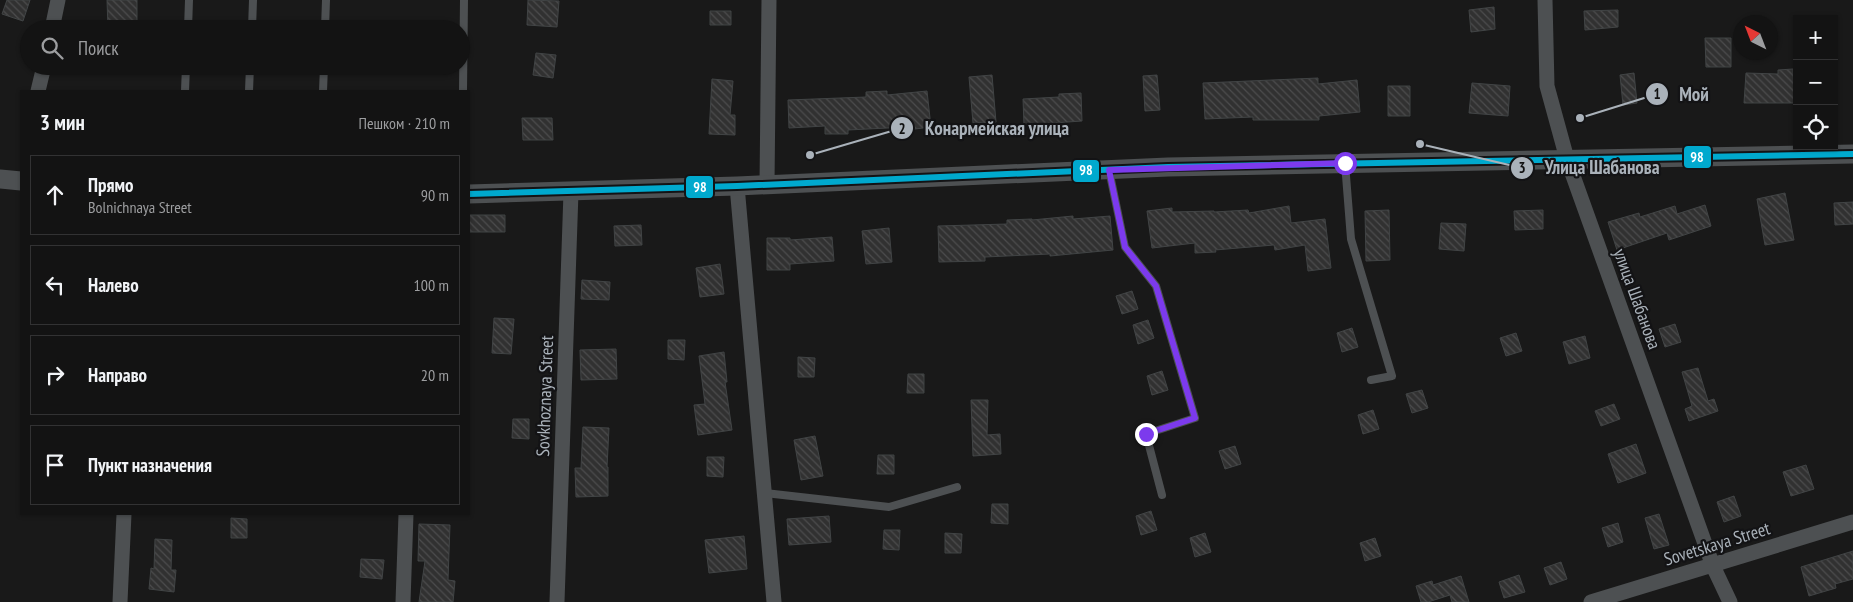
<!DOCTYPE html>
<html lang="ru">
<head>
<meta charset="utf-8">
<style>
	:root { --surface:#131313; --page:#1c1c1c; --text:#f1f3f6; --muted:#9d9ea0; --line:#323233 }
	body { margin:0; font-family:"PT Sans Narrow",sans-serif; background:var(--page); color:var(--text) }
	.controls { position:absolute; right:15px; top:15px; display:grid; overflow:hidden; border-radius:0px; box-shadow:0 1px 4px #0004 }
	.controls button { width:45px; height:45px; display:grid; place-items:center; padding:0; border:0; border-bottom:1px solid var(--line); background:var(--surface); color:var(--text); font:25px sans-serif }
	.compass { position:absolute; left:1733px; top:15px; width:45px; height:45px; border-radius:50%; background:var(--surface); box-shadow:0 1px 4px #0004; rotate:318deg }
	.stop { position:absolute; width:15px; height:15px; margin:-11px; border:4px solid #7c3aed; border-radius:50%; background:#fff }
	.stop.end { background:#7c3aed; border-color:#fff; box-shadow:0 1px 5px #0008 }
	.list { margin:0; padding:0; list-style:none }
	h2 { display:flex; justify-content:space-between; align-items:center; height:65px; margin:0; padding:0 20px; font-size:21px }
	h2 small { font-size:16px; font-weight:400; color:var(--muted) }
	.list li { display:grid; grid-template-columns:32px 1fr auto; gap:15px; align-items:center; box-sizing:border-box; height:80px; margin:0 10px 10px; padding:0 10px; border:1px solid var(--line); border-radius:0px }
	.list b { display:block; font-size:19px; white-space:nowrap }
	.list p { margin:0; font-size:16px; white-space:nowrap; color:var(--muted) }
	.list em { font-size:16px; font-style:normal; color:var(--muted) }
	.icon { flex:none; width:28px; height:28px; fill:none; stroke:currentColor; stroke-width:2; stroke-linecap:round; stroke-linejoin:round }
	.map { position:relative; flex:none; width:1853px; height:602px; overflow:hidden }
	.search { position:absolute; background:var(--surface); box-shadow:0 1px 4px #0004; left:20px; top:20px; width:450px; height:55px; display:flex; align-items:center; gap:12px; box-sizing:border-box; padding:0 18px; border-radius:28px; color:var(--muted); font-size:19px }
	.panel { position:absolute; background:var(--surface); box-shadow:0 1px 4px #0004; left:20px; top:90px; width:450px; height:425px; border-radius:0px }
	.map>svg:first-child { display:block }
</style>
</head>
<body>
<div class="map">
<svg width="1853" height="602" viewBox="0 0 1853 602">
	<defs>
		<pattern id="building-back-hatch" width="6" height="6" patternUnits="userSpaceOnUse" patternTransform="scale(1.25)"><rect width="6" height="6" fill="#313131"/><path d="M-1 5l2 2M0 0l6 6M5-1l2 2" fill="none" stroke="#4c4c4d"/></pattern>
	</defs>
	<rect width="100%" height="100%" fill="#191919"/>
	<!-- building -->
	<path fill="url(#building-back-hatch)" stroke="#414445" d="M7,0h23l-7,21 -21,-7z
		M107,0h30v21h-12v8h-17z
		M528,0l31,1 -2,26 -30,-2z
		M1494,7l1,22 -24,3 -2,-22z
		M1618,10v17l-33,3 -1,-19z
		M710,11h21v14h-21z
		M1705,38h26v29h-25z
		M536,53l20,2 -3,23 -20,-3z
		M1793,69l1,34h-50l2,-30 32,1v-4z
		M1634,73l3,30 -14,2 -3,-30z
		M992,75l4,47 -23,1 -4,-46z
		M1157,75l3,35 -15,1 -2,-35z
		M1318,78v6l39,-4 3,32 -41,4v4h-66v-3l-48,2 -2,-36z
		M712,79l21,2 -3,34h5v20l-26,-1z
		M1472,83l38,3 -2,30 -39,-3z
		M1388,86h22v30h-22z
		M887,91v4l40,-4 4,36 -24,3v-3l-59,3v4h-23v-8l-36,2 -1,-28 78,-3v-5z
		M1081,93l1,28 -58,4 -1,-26 36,-2v-3z
		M522,118h30l1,22h-30z
		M1785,193l9,47 -29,5 -8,-46z
		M1853,202v22l-18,1 -1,-22z
		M1705,205l6,21 -42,14 -2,-7 -50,17 -9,-28 31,-9 1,4 35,-11 2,8z
		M1289,206l2,17 34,-4 6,49 -23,3 -3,-26 -30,5 -1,-5 -59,5 1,2 -21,1v-10l-43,5 -5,-37 25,-3v4l42,-1v1l34,-2 1,3z
		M1389,210l1,50 -24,1 -1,-50z
		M1543,210v19l-28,1 -1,-19z
		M469,215h36v17h-36z
		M1073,216v3l37,-3 3,34 -63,6v-2l-65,3v4l-46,1 -1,-36 69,-2v-4l25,-1v1z
		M1441,223l25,1 -2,27 -25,-2z
		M641,225l1,20 -27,1 -1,-20z
		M889,228l3,34 -26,2 -4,-33z
		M832,237l2,24 -44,3v6h-23v-32h23v2z
		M720,264l4,30 -24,3 -4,-29z
		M582,280l28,2 -1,18 -28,-1z
		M1132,291l6,18 -16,5 -6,-18z
		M494,318l20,1 -3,35 -19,-1z
		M1148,320l6,18 -16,6 -5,-19z
		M1675,324l6,18 -16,5 -6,-18z
		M1352,328l6,19 -16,5 -5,-19z
		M1516,333l6,18 -16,5 -6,-18z
		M1585,336l5,22 -21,6 -6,-22z
		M668,340h17l-1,20 -16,-1z
		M616,349l1,30 -36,1 -1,-30z
		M724,352l3,30h-2l7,48 -34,5 -4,-30 11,-1 -6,-48z
		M798,357l17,1 -1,19h-16z
		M1698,368l10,33 6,-2 4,12 -29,10 -4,-12 7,-3 -10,-34z
		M1162,371l6,19 -16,5 -5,-19z
		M908,374h16v19h-17z
		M1422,390l6,18 -16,5 -6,-19z
		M971,400h17l-1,35 13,-1 1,20 -28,2z
		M1614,404l6,15 -19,7 -6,-15z
		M1373,410l6,19 -16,5 -5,-19z
		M513,419h16v20l-17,-1z
		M583,427l26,1 -2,39h1v29l-32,1 -1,-29h6z
		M815,436l8,40 -22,4 -7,-40z
		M1636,444l10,29 -28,10 -10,-29z
		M1235,446l6,18 -16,5 -6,-18z
		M878,455h16v19h-17z
		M707,457h17l-1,20 -16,-1z
		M1806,465l8,24 -23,7 -8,-24z
		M1734,496l7,20 -17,6 -7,-20z
		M992,504h16v20l-17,-1z
		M1151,511l6,19 -16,5 -5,-19z
		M1659,514l10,31 -15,4 -9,-31z
		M829,516l2,26 -42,3 -2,-26z
		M231,518l16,1v19h-16z
		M1618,523l5,19 -15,5 -6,-19z
		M419,524l31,1 -2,55 7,1 -2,21h-34l6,-41h-7z
		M884,530h16l-1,20 -16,-1z
		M945,533l17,1 -1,19h-16z
		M1205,533l6,19 -16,5 -5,-19z
		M744,536l3,33 -38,4 -4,-33z
		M1375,538l6,18 -16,5 -5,-18z
		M155,539l17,1 -1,30h5l-2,22 -25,-3 2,-21 3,1z
		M1853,551v28l-18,5 1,4 -27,8 -8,-29z
		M361,559l23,1 -2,19 -22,-2z
		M1561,562l6,17 -17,6 -6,-17z
		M1519,575l6,17 -21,6 -5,-16z
		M1461,576l8,26h-17l-2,-7 -22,7h-7l-5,-16 16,-5 1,4z"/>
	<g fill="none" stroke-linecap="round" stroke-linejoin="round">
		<!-- service -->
		<path stroke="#4d5052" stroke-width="8" d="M188,29l1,-29
			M252,29l1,-29
			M325,29l1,-29
			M185,91l1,-25
			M249,91l1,-25
			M323,91l1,-25
			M463,91l1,-91
			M1345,163l6,76 41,137 -21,4
			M1109,170l16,77 31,39 39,132 -49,16 16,61
			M765,493l124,14 68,-20"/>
		<!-- minor -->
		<path stroke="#4d5052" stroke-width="15" d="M1545,0l2,86 20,73 146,407 17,36
			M52,29l6,-29
			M38,91l6,-25
			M767,184l2,-184
			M737,186l37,416
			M120,602l4,-88
			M403,602l3,-88
			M557,602l14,-410
			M1591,602l262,-80"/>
		<!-- tertiary -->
		<path stroke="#4d5052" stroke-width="19" d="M0,179l21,2
			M469,194l268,-8 431,-19 685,-13"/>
		<!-- bus-1 casing -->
		<g stroke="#131315" stroke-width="10">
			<path id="bus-1" d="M469,194l268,-8 431,-19 685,-13"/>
		</g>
		<!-- bus-1 -->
		<use href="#bus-1" stroke="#00a9ce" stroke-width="6"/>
	</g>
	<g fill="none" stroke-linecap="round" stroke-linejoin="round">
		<!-- route -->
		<path stroke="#7c3aed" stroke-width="6" d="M1146,434l49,-16 -39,-132 -31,-39 -16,-77 236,-7"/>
	</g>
	<g text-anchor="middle" stroke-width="4.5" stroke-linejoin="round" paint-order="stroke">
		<!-- street labels -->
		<g font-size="18" fill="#aab2ba" stroke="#131315">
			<text transform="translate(1637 299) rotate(70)" y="6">улица Шабанова</text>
			<text transform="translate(545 396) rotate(-88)" y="6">Sovkhoznaya Street</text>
			<text transform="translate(1717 544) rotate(-17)" y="6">Sovetskaya Street</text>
		</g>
	</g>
	<!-- callouts -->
	<path fill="none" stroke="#aab2ba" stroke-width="2" d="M1580 118L1657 94M810 155L902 128M1420 144L1522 168"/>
	<g fill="#aab2ba" stroke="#131315" stroke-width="2">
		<circle cx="1580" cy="118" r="5"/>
		<circle cx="810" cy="155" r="5"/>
		<circle cx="1420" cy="144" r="5"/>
		<circle cx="1657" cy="94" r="12"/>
		<circle cx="902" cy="128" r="12"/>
		<circle cx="1522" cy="168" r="12"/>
	</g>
	<g font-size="15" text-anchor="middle" font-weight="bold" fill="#111">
		<text x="1657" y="99">1</text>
		<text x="902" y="134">2</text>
		<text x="1522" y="173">3</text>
	</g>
	<g font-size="19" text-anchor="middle" font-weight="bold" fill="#aab2ba" stroke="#131315" stroke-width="4.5" stroke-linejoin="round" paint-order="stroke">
		<text x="1694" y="101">Мой</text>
		<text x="997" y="135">Конармейская улица</text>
		<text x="1602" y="174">Улица Шабанова</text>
	</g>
	<g stroke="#131315" stroke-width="2">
		<rect x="1683" y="145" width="29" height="24" rx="5" fill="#00a9ce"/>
		<rect x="1072" y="159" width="28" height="24" rx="5" fill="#00a9ce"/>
		<rect x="685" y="175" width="29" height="24" rx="5" fill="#00a9ce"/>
	</g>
	<g font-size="14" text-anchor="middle" font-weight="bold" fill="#fff">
		<text x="1697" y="162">98</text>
		<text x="1086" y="175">98</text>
		<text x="700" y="192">98</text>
	</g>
</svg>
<div class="controls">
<button>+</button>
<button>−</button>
<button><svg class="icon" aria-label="locate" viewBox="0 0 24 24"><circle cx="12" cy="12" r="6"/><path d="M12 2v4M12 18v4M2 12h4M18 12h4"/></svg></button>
</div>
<svg class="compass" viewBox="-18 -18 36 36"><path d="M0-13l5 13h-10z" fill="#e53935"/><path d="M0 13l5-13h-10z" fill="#9d9ea0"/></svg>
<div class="stop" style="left:1345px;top:163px"></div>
<div class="stop end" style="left:1146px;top:434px"></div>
<div class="search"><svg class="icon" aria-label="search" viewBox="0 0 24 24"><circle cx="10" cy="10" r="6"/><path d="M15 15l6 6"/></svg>Поиск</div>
<section class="panel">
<h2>3 мин<small>Пешком · 210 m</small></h2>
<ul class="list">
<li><svg class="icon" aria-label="ahead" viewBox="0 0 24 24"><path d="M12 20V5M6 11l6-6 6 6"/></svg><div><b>Прямо</b><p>Bolnichnaya Street</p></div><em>90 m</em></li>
<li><svg class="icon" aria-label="left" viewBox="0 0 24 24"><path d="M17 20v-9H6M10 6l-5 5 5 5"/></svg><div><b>Налево</b></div><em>100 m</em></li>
<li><svg class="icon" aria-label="right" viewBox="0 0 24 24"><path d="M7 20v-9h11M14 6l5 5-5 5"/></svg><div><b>Направо</b></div><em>20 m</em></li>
<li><svg class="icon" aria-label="arrive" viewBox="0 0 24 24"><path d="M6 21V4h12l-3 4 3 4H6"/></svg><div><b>Пункт назначения</b></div></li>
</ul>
</section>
</div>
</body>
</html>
